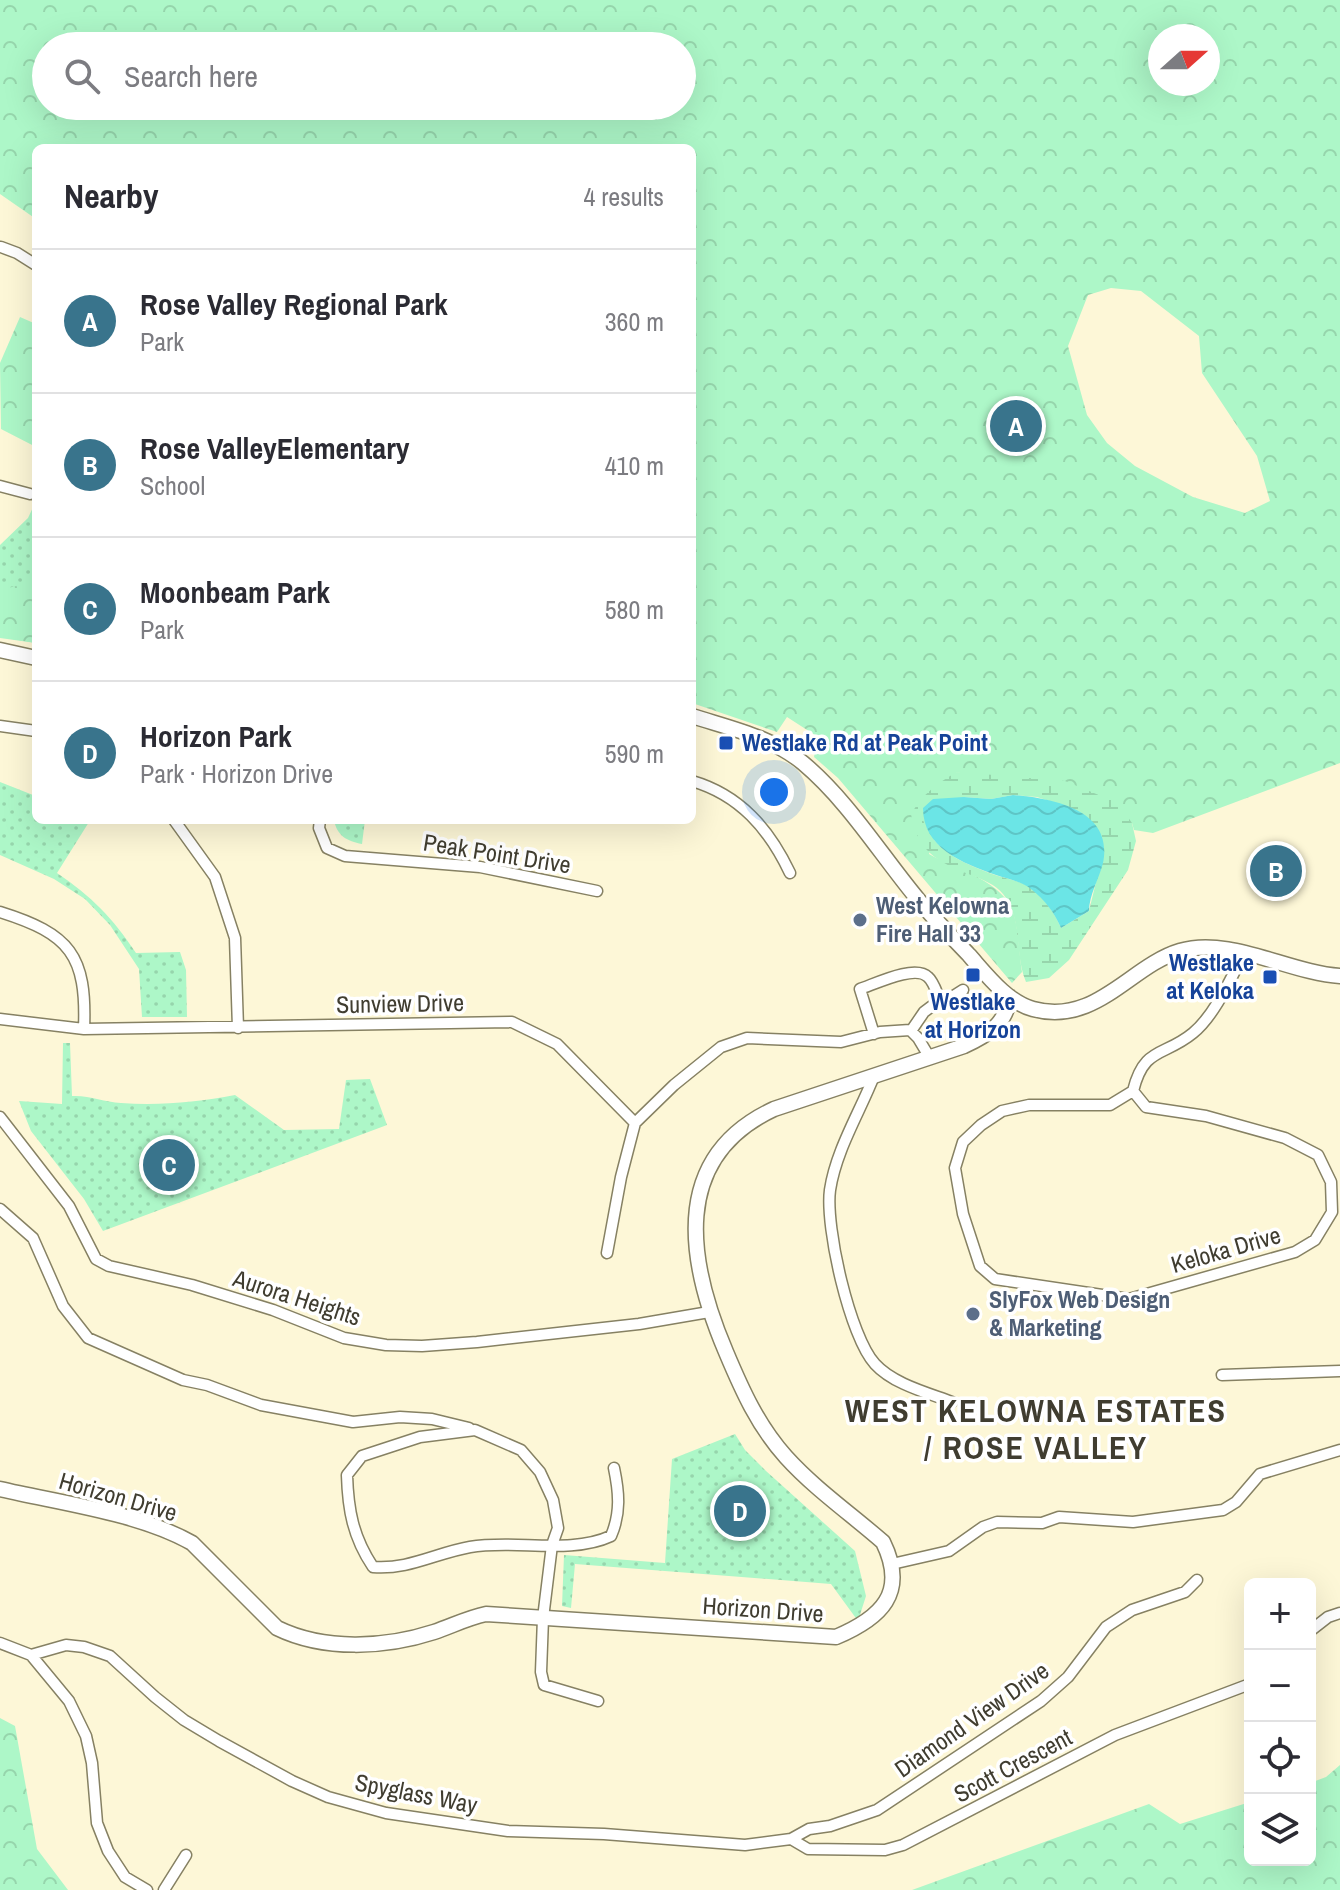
<!DOCTYPE html>
<html lang="en">
<head>
<meta charset="utf-8">
<style>
	:root { --surface:#fff; --page:#f7f7f7; --text:#2b2b33; --muted:#7c7c81; --line:#e1e1e2; --accent:#39748c }
	body { margin:0; font-family:"Archivo Narrow",sans-serif; background:var(--page); color:var(--text) }
	.controls { position:absolute; right:24px; bottom:24px; display:grid; overflow:hidden; border-radius:12px; box-shadow:0 8px 32px #0002 }
	.controls button { width:72px; height:72px; display:grid; place-items:center; padding:0; border:0; border-bottom:2px solid var(--line); background:var(--surface); color:var(--text); font:40px sans-serif }
	.compass { position:absolute; left:1148px; top:24px; width:72px; height:72px; border-radius:50%; background:var(--surface); box-shadow:0 8px 32px #0002; rotate:69deg }
	.you { position:absolute; left:774px; top:792px; width:28px; height:28px; margin:-20px; border:6px solid #fff; border-radius:50%; background:#1a73e8; box-shadow:0 0 0 12px #1a73e833 }
	.badge { display:grid; place-items:center; width:52px; height:52px; border-radius:50%; background:var(--accent); color:#fff; font-size:26px; font-weight:700 }
	.pin { position:absolute; translate:-50% -50%; border:4px solid #fff; box-shadow:0 2px 8px #0006 }
	.list { margin:0; padding:0; list-style:none }
	h2 { display:flex; justify-content:space-between; align-items:center; height:104px; margin:0; padding:0 32px; font-size:34px }
	h2 small { font-size:26px; font-weight:400; color:var(--muted) }
	.list li { display:grid; grid-template-columns:52px 1fr auto; gap:24px; align-items:center; box-sizing:border-box; height:144px; padding:0 32px; border-top:2px solid var(--line) }
	.list b { display:block; font-size:30px; white-space:nowrap }
	.list p { margin:0; font-size:26px; white-space:nowrap; color:var(--muted) }
	.list em { font-size:26px; font-style:normal; color:var(--muted) }
	.icon { flex:none; width:44px; height:44px; fill:none; stroke:currentColor; stroke-width:2; stroke-linecap:round; stroke-linejoin:round }
	.map { position:relative; flex:none; width:1340px; height:1890px; overflow:hidden }
	.search { position:absolute; background:var(--surface); box-shadow:0 8px 32px #0002; left:32px; top:32px; width:664px; height:88px; display:flex; align-items:center; gap:20px; box-sizing:border-box; padding:0 28px; border-radius:44px; color:var(--muted); font-size:30px }
	.panel { position:absolute; background:var(--surface); box-shadow:0 8px 32px #0002; left:32px; top:144px; width:664px; height:680px; border-radius:12px }
	.map>svg:first-child { display:block }
</style>
</head>
<body>
<div class="map">
<svg width="1340" height="1890" viewBox="0 0 1340 1890">
	<defs>
		<pattern id="green-dots" width="8" height="8" patternUnits="userSpaceOnUse" patternTransform="scale(2)"><rect width="8" height="8" fill="#adf7c8"/><path d="M2 2h.1M6 6h.1" fill="none" stroke="#96d5ac" stroke-width="1.8" stroke-linecap="round"/></pattern>
		<pattern id="forest-crowns" width="20" height="18" patternUnits="userSpaceOnUse" patternTransform="scale(2)"><rect width="20" height="18" fill="#adf7c8"/><path d="M2 6a3 3 0 1 1 6 0M12 15a3 3 0 1 1 6 0" fill="none" stroke="#96d5ac"/></pattern>
		<pattern id="wetland-marsh" width="20" height="14" patternUnits="userSpaceOnUse" patternTransform="scale(2)"><rect width="20" height="14" fill="#adf7c8"/><path d="M1 5h8M5 5V1M11 12h8M15 12V8" fill="none" stroke="#96d5ac"/></pattern>
		<pattern id="water-waves" width="16" height="10" patternUnits="userSpaceOnUse" patternTransform="scale(2)"><rect width="16" height="10" fill="#6be5e6"/><path d="M0 5q4-4 8 0t8 0" fill="none" stroke="#5ec5c6"/></pattern>
	</defs>
	<rect width="100%" height="100%" fill="#fdf7d7"/>
	<!-- green -->
	<path fill="url(#green-dots)" d="M36,501v142l-36,-5v-93l28,-27z
		M0,782l33,13 3,-7v32h50l3,2 -32,51c35,24 55,44 79,80l44,-1 6,18 1,47h-45l-3,-48 -29,-44 -25,-26 -31,-20 -54,-24z
		M334,820h31l-3,24c-15,-3 -25,-8 -28,-24z
		M63,1043h7l2,53c17,-1 32,6 49,7 38,3 77,-1 114,-8l49,35 55,-1 7,-49 24,-1 17,46 -284,106 -19,-32 -53,-68 -12,-30 43,3z
		M735,1434l10,16 21,21 89,80 11,45 -8,25 -27,-37 -256,-20 -4,44 -9,-2 2,-51 101,8 7,-104z"/>
	<!-- forest -->
	<path fill="url(#forest-crowns)" fill-rule="evenodd" d="M0,0h1340v763l-187,70 -19,-3 -2,-7 -175,-51 -28,82c28,16 76,27 85,61 5,18 5,39 8,57l-10,11 -174,-205 -24,-21 4,-20 -31,-20 -10,15 -85,-29v-555h-656v71l-36,-25zM1160,36h48v48h-48zM46,46h636v60h-636zM1111,288l30,3 58,45 3,37 55,83 13,45 -25,12 -52,-16 -58,-31 -28,-23 -20,-28 -19,-69 20,-51z
		M20,317l16,7v123l-35,-18 -1,-66z
		M36,581v62l-36,-6v-47z
		M0,1718l15,8 22,123 31,41h-68z
		M1340,1765v125h-428l237,-86 31,20 70,-22v58h60v-77l16,-6z"/>
	<!-- wetland -->
	<path fill="url(#wetland-marsh)" fill-rule="evenodd" d="M957,772l108,9 53,22 14,20 4,18 -8,29 -59,90 -20,18 -23,4c-12,-28 -3,-64 -23,-88 -7,-9 -21,-15 -32,-19 -35,-14 -53,-23 -60,-61 12,-20 26,-31 46,-42zM1013,795l24,2 28,9 39,43 -15,62 -28,17c-7,-16 -16,-29 -30,-40 -10,-7 -24,-9 -36,-13 -30,-11 -61,-23 -72,-55l41,-23 27,2z"/>
	<!-- water -->
	<path fill="url(#water-waves)" d="M1013,795c40,3 101,15 90,68 -4,16 -14,32 -14,48l-28,17c-7,-16 -16,-28 -30,-39 -10,-8 -24,-10 -35,-14 -34,-12 -73,-27 -73,-67l10,-9 31,-2 27,2z"/>
	<g fill="none" stroke-linecap="round" stroke-linejoin="round">
		<!-- street casing -->
		<g stroke="#868163" stroke-width="13">
			<path id="street" d="M1,247l16,6 19,12
				M0,486l30,8
				M0,726l36,5
				M692,781c48,14 77,48 98,92
				M174,820l41,57 20,61 3,90
				M320,820l-1,8 8,20 18,8 135,11 117,24
				M0,912c70,22 87,43 84,117
				M0,1019l84,10 428,-7 45,22 78,79
				M911,1031l13,-19 16,-12
				M874,1034l-14,-45c15,-5 55,-25 68,-12 6,5 9,17 12,23l12,-3 11,-7
				M874,1076c-14,36 -38,74 -44,114 -5,37 20,147 45,174 18,20 53,29 77,38
				M1133,1091l13,16 60,9 79,22 33,17 13,27 1,30 -17,28 -20,12 -166,47 -134,-20 -15,-13 -17,-52 -8,-46 8,-26 18,-17 21,-14 27,-6h81z
				M1133,1091c11,-45 31,-34 60,-58 22,-18 38,-55 51,-80
				M0,1117l69,89 27,53 13,7 83,19 81,25 71,28 42,7 36,1 55,-4 162,-18 70,-12
				M0,1209l33,29 30,68 25,32 95,42 24,5 54,20 92,17 47,-5 32,2 37,9
				M607,1253l14,-76 14,-54 39,-38 47,-38 26,-9 94,4 39,-10 30,-2 8,8 12,20
				M1222,1375l118,-4
				M892,1564l57,-13 34,-24 14,-5 45,1 17,-6 74,5 90,-12 13,-8 24,-28 80,-24
				M1310,1631l18,-14 12,-4
				M0,1643l31,12 38,46 17,35 6,27 5,60 11,28 17,26 22,13
				M31,1655l35,-10 18,2 26,9 45,41 29,23 35,21 73,40 36,16 58,16 122,18 96,3 141,11 46,-6 18,-10 21,-3 47,-16 164,-109 27,-24 38,-50 26,-17 53,-18 12,-12
				M598,1701l-54,-16 -3,-13 2,-54 9,-73 6,-17 -5,-28 -13,-28 -19,-22 -46,-20 -55,7 -58,19 -15,19c1,35 6,62 26,92 35,3 63,-14 97,-20 44,-8 100,8 141,-11 10,-23 8,-44 3,-68
				M791,1839l17,10 77,1 18,-5 212,-110 135,-51
				M164,1890l22,-35"/>
		</g>
		<!-- secondary casing -->
		<g stroke="#868163" stroke-width="17">
			<path id="secondary" d="M0,650l36,8
				M692,716c37,12 80,21 111,47 45,38 76,89 113,134 16,20 35,39 53,58 17,19 38,47 64,54 63,17 97,-43 147,-58 49,-15 110,22 160,25
				M0,1489c60,14 139,24 192,54l85,85c47,23 108,20 157,4 18,-6 33,-14 52,-18l350,23c45,-19 72,-44 47,-95 -32,-28 -68,-53 -97,-85 -28,-31 -44,-67 -60,-105 -38,-89 -57,-194 48,-243l190,-63c24,-11 42,-22 46,-49"/>
		</g>
		<!-- street -->
		<use href="#street" stroke="#fff" stroke-width="10"/>
		<!-- secondary -->
		<use href="#secondary" stroke="#fff" stroke-width="14"/>
	</g>
	<!-- markers -->
	<g fill="#1a4fb4" stroke="#fff" stroke-width="3">
		<rect x="718" y="735" width="16" height="16" rx="4"/>
		<rect x="965" y="967" width="16" height="16" rx="4"/>
		<rect x="1262" y="969" width="16" height="16" rx="4"/>
	</g>
	<g fill="#5c6f8a" stroke="#fff" stroke-width="3">
		<circle cx="860" cy="920" r="8"/>
		<circle cx="973" cy="1314" r="8"/>
	</g>
	<g text-anchor="middle" stroke-width="7" stroke-linejoin="round" paint-order="stroke">
		<!-- transit labels -->
		<g font-size="24" font-weight="bold" fill="#164399" stroke="#fff" text-anchor="start">
			<text x="742" y="751">Westlake Rd at Peak Point</text>
			<text x="1254" y="971" text-anchor="end">Westlake<tspan x="1254" dy="28">at Keloka</tspan></text>
			<text x="973" y="1010" text-anchor="middle">Westlake<tspan x="973" dy="28">at Horizon</tspan></text>
		</g>
		<!-- street labels -->
		<g font-size="24" fill="#403d30" stroke="#fff">
			<text transform="translate(497 854) rotate(9)" y="8">Peak Point Drive</text>
			<text transform="translate(400 1004) rotate(-1)" y="8">Sunview Drive</text>
			<text transform="translate(1226 1250) rotate(-16)" y="8">Keloka Drive</text>
			<text transform="translate(297 1298) rotate(18)" y="8">Aurora Heights</text>
			<text transform="translate(118 1497) rotate(16)" y="8">Horizon Drive</text>
			<text transform="translate(763 1610) rotate(4)" y="8">Horizon Drive</text>
			<text transform="translate(972 1720) rotate(-35)" y="8">Diamond View Drive</text>
			<text transform="translate(1013 1766) rotate(-28)" y="8">Scott Crescent</text>
			<text transform="translate(416 1794) rotate(11)" y="8">Spyglass Way</text>
		</g>
		<!-- service labels -->
		<g font-size="24" font-weight="bold" fill="#4e5e75" stroke="#fff" text-anchor="start">
			<text x="876" y="914">West Kelowna<tspan x="876" dy="28">Fire Hall 33</tspan></text>
			<text x="989" y="1308">SlyFox Web Design<tspan x="989" dy="28">&amp; Marketing</tspan></text>
		</g>
		<!-- district labels -->
		<g font-size="32" font-weight="bold" letter-spacing="2" fill="#403d30" stroke="#fff">
			<text x="1036" y="1422">WEST KELOWNA ESTATES<tspan x="1036" dy="37">/ ROSE VALLEY</tspan></text>
		</g>
	</g>
</svg>
<div class="controls">
<button>+</button>
<button>−</button>
<button><svg class="icon" aria-label="locate" viewBox="0 0 24 24"><circle cx="12" cy="12" r="6"/><path d="M12 2v4M12 18v4M2 12h4M18 12h4"/></svg></button>
<button><svg class="icon" aria-label="layers" viewBox="0 0 24 24"><path d="M12 4l9 5-9 5-9-5zM3 14l9 5 9-5"/></svg></button>
</div>
<svg class="compass" viewBox="-18 -18 36 36"><path d="M0-13l5 13h-10z" fill="#e53935"/><path d="M0 13l5-13h-10z" fill="#7c7c81"/></svg>
<div class="you"></div>
<div class="pin badge" style="left:1016px;top:426px">A</div>
<div class="pin badge" style="left:1276px;top:871px">B</div>
<div class="pin badge" style="left:169px;top:1165px">C</div>
<div class="pin badge" style="left:740px;top:1511px">D</div>
<div class="search"><svg class="icon" aria-label="search" viewBox="0 0 24 24"><circle cx="10" cy="10" r="6"/><path d="M15 15l6 6"/></svg>Search here</div>
<section class="panel">
<h2>Nearby<small>4 results</small></h2>
<ul class="list">
<li><span class="badge">A</span><div><b>Rose Valley Regional Park</b><p>Park</p></div><em>360 m</em></li>
<li><span class="badge">B</span><div><b>Rose ValleyElementary</b><p>School</p></div><em>410 m</em></li>
<li><span class="badge">C</span><div><b>Moonbeam Park</b><p>Park</p></div><em>580 m</em></li>
<li><span class="badge">D</span><div><b>Horizon Park</b><p>Park · Horizon Drive</p></div><em>590 m</em></li>
</ul>
</section>
</div>
</body>
</html>
